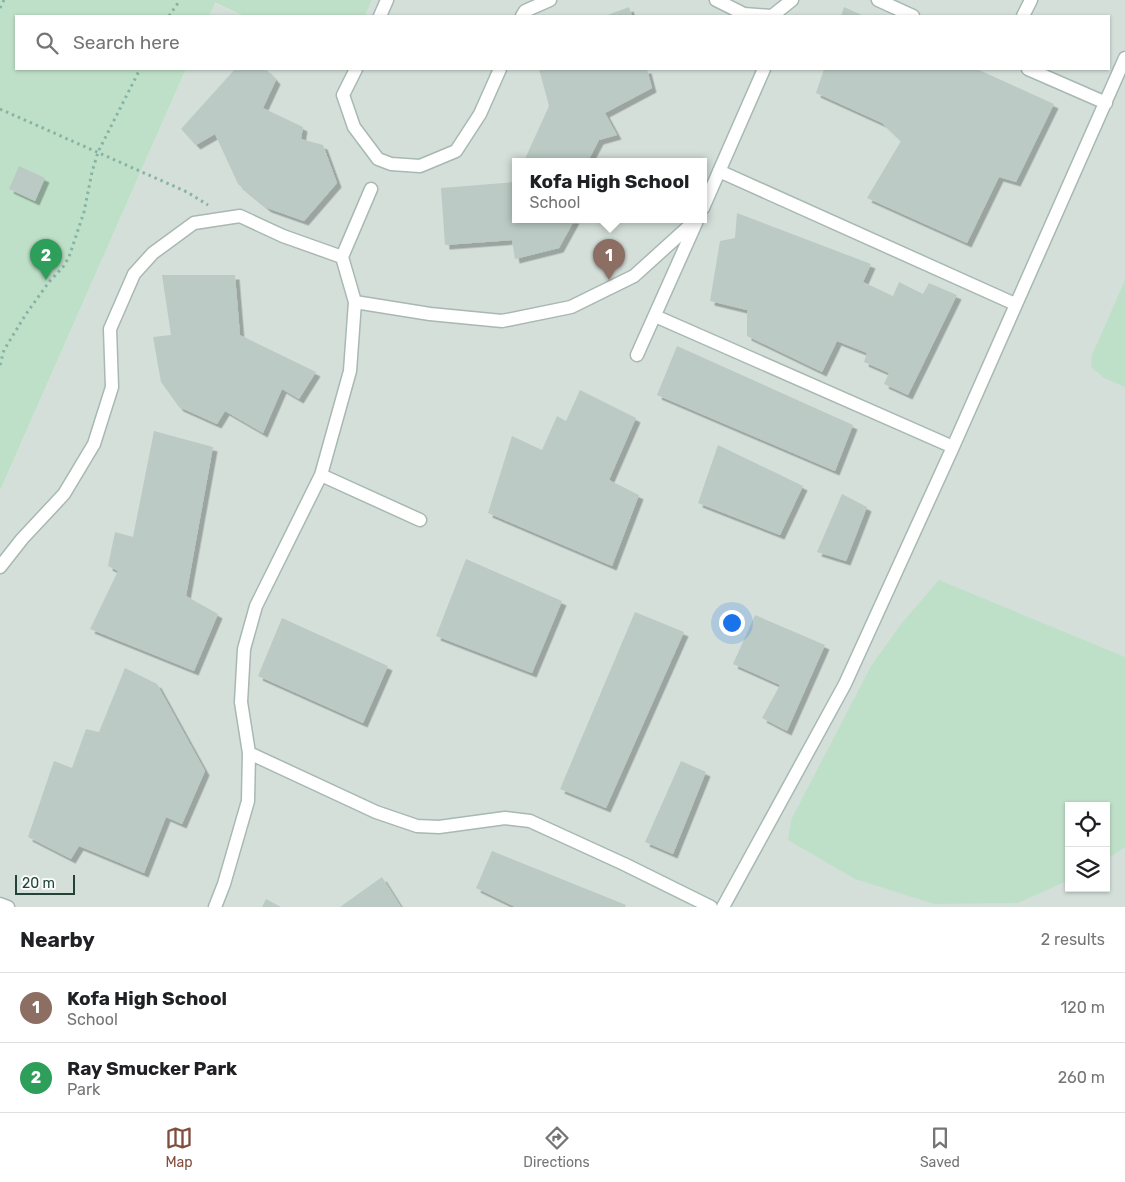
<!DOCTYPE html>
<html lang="en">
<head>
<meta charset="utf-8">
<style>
	:root { --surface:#fff; --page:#f6f6f6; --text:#202124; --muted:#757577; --line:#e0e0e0; --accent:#7f4e3f }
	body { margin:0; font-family:Rubik,sans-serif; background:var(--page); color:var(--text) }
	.controls { position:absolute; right:15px; bottom:15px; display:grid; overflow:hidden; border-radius:0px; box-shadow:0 1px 4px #0004 }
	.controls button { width:45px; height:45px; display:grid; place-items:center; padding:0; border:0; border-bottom:1px solid var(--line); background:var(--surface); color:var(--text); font:25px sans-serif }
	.scale { position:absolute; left:15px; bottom:12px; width:60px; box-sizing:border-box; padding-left:5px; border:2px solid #24423a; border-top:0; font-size:14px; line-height:18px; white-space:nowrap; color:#24423a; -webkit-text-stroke:4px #f7fbf9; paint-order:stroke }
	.you { position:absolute; left:731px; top:622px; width:18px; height:18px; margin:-12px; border:4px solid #fff; border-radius:50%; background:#1a73e8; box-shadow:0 0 0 8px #1a73e833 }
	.badge { display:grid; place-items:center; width:32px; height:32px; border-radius:50%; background:var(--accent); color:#fff; font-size:16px; font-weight:700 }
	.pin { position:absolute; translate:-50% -41px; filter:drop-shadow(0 1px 2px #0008) }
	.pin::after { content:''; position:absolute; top:26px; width:18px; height:15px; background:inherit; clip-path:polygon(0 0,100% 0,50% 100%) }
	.popup { position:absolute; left:512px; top:158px; width:195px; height:65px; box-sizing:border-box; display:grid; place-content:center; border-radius:0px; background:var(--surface); filter:drop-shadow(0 1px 4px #0005); font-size:16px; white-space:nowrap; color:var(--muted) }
	.popup b { font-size:19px; color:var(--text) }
	.popup::after { content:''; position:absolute; left:50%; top:100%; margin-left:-10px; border:10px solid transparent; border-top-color:var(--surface) }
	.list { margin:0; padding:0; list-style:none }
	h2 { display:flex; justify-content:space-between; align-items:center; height:65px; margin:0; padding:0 20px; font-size:21px }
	h2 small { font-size:16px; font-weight:400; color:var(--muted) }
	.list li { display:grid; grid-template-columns:32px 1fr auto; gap:15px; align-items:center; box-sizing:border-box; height:70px; padding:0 20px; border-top:1px solid var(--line) }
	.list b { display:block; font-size:19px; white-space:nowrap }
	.list p { margin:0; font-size:16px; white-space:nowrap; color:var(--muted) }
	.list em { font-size:16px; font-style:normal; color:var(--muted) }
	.icon { flex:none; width:28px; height:28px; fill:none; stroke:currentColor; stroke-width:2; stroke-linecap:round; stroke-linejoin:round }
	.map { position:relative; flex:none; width:1125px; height:907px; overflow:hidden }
	.search { position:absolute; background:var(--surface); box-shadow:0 1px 4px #0004; left:15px; right:15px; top:15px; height:55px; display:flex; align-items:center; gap:12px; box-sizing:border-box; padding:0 18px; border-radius:0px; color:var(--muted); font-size:19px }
	.sheet { height:205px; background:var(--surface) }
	nav { display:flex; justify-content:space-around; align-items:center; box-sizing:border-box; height:70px; border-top:1px solid var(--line); background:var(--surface); font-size:14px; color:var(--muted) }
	nav a { display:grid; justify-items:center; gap:2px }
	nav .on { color:var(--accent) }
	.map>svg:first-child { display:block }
</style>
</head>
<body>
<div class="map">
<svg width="1125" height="907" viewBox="0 0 1125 907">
	<defs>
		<filter id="shadow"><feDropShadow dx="4.5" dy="4.5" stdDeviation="0" flood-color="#0004"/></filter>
	</defs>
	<rect width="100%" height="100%" fill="#e6efeb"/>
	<!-- built -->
	<path fill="#d4dfda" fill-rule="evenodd" d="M372,0h753v907h-1125v-416l186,-422h923v-53h-744zM515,161h188v58h-188zM1069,806h37v82h-37z
		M214,3l30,13h-35z"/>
	<!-- green -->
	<path fill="#bfe0c8" d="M0,0h372l-7,16h-121l-29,-13 -6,13h-193v53h170l-186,422z
		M1125,280v107l-21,-9 -13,-11 1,-12z
		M939,580l186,77v190l-19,13v-54h-37v74l-51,23 -84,1 -79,-25 -67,-39 3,-20 80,-154 30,-42z"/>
	<!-- building -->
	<path fill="#bbcac4" filter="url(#shadow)" d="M629,7l3,9h-27z
		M844,7l20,9h-23z
		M235,69h31l10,11 -13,28 40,19 -2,12 22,6 14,38 -33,38 -37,-13 -29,-24 -23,-50 -19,11 -15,-16z
		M539,69h108l5,19 -47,25 12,22 -18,5 -11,21h-64l25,-55z
		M824,69h153l77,35 -38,78 -17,-5 -32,66 -100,-45 34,-57 -19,-18 -66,-30z
		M19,166l26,12 -10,23 -26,-12z
		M515,182v37h60l-16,29 -44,11 -3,-19 -67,5 -4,-57z
		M737,213l134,51 -8,18 30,14 6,-14 24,12 6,-11 28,12 -49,100 -24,-11 5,-11 -25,-11 3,-9 -30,-12 -15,31 -75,-36v-26l-37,-9 10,-60 15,-3z
		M162,275h73l5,60 76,37 -17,27 -17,-10 -19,44 -38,-22 -8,13 -38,-17 -18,-25 -8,-45 18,-2z
		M677,346l176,79 -18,46 -178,-76z
		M580,390l56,28 -27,62 30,15 -27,71 -124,-53 24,-77 30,14 15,-34 9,5z
		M154,431l59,16 -27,149 32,18 -24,57 -104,-42 28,-58 -10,-5 7,-34 18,5z
		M718,445l85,41 -23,49 -82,-32z
		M842,494l25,13 -21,54 -29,-9z
		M466,559l96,42 -30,72 -96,-37z
		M635,612l49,20 -78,176 -46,-19z
		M755,615l70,30 -38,86 -25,-13 18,-33 -47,-21z
		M282,618l106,48 -25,57 -105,-47z
		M125,668l32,16 48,87 -23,53 -16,-7 -22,56 -65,-27 -8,13 -43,-22 26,-76 18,7 14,-39 13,3z
		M681,761l25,11 -33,82 -28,-12z
		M492,851l134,54 -1,2h-110l-39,-19z
		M382,877l19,30h-61z
		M266,899l15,8h-19z"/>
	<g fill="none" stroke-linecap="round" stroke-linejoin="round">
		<!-- service casing -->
		<g stroke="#a8b8b2" stroke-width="15">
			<path id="service" d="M716,0l28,14 27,2
				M878,0l35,16
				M380,16l7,-16
				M522,16l3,-5 25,-11
				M772,16l20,-16
				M1023,16l8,-16
				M356,69l-13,26 11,32 24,32 13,5 29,2 36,-15 24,-37 20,-45
				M1028,69l78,34
				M719,171l296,133
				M703,208l61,-139
				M342,257l29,-68
				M355,302l75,12 72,7 69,-14 63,-31 63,-57
				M655,316l298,131
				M637,355l59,-132
				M321,475l99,45
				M0,567l22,-28 42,-45 30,-50 18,-57 -2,-58 24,-55 19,-21 41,-30 46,-7 43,20 59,21 13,45 -5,69 -29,104 -65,131 -12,43 -3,53 8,51 -1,48 -24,83 -9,23
				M249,753l127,59 41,14 22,1 66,-9 25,3 94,43 87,43
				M0,904l8,3
				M723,907l122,-223 108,-237 172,-389"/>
		</g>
		<!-- path -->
		<path stroke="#86b3a5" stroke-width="3" stroke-dasharray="2.5 4" stroke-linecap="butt" d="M0,8l4,-8
			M169,16l11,-16
			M0,109l187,83 21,13
			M0,365l4,-15 22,-36 23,-32 14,-15 6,-10 15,-45 8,-40 6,-20 42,-83"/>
		<!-- service -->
		<use href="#service" stroke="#fff" stroke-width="12"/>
	</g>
</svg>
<div class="controls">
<button><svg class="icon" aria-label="locate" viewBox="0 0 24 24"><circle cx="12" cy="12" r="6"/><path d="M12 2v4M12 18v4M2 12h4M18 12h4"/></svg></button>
<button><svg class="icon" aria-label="layers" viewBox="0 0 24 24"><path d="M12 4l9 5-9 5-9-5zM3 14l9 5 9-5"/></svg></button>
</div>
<div class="scale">20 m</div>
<div class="you"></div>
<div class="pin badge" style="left:609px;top:280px;background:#8d6e63">1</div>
<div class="popup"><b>Kofa High School</b>School</div>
<div class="pin badge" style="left:46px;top:280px;background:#2e9e5b">2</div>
<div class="search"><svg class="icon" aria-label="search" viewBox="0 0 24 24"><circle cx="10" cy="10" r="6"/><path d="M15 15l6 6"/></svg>Search here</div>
</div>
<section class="sheet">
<h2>Nearby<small>2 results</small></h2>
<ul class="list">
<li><span class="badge" style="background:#8d6e63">1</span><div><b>Kofa High School</b><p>School</p></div><em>120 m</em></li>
<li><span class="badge" style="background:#2e9e5b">2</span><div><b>Ray Smucker Park</b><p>Park</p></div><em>260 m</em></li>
</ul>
</section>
<nav>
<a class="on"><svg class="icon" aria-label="map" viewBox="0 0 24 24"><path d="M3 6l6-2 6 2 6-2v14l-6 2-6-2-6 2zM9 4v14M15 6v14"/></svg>Map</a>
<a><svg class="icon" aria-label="directions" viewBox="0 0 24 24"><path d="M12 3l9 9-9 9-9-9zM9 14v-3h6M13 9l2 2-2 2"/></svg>Directions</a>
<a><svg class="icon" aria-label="saved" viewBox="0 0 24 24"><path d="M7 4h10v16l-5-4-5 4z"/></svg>Saved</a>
</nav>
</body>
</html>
